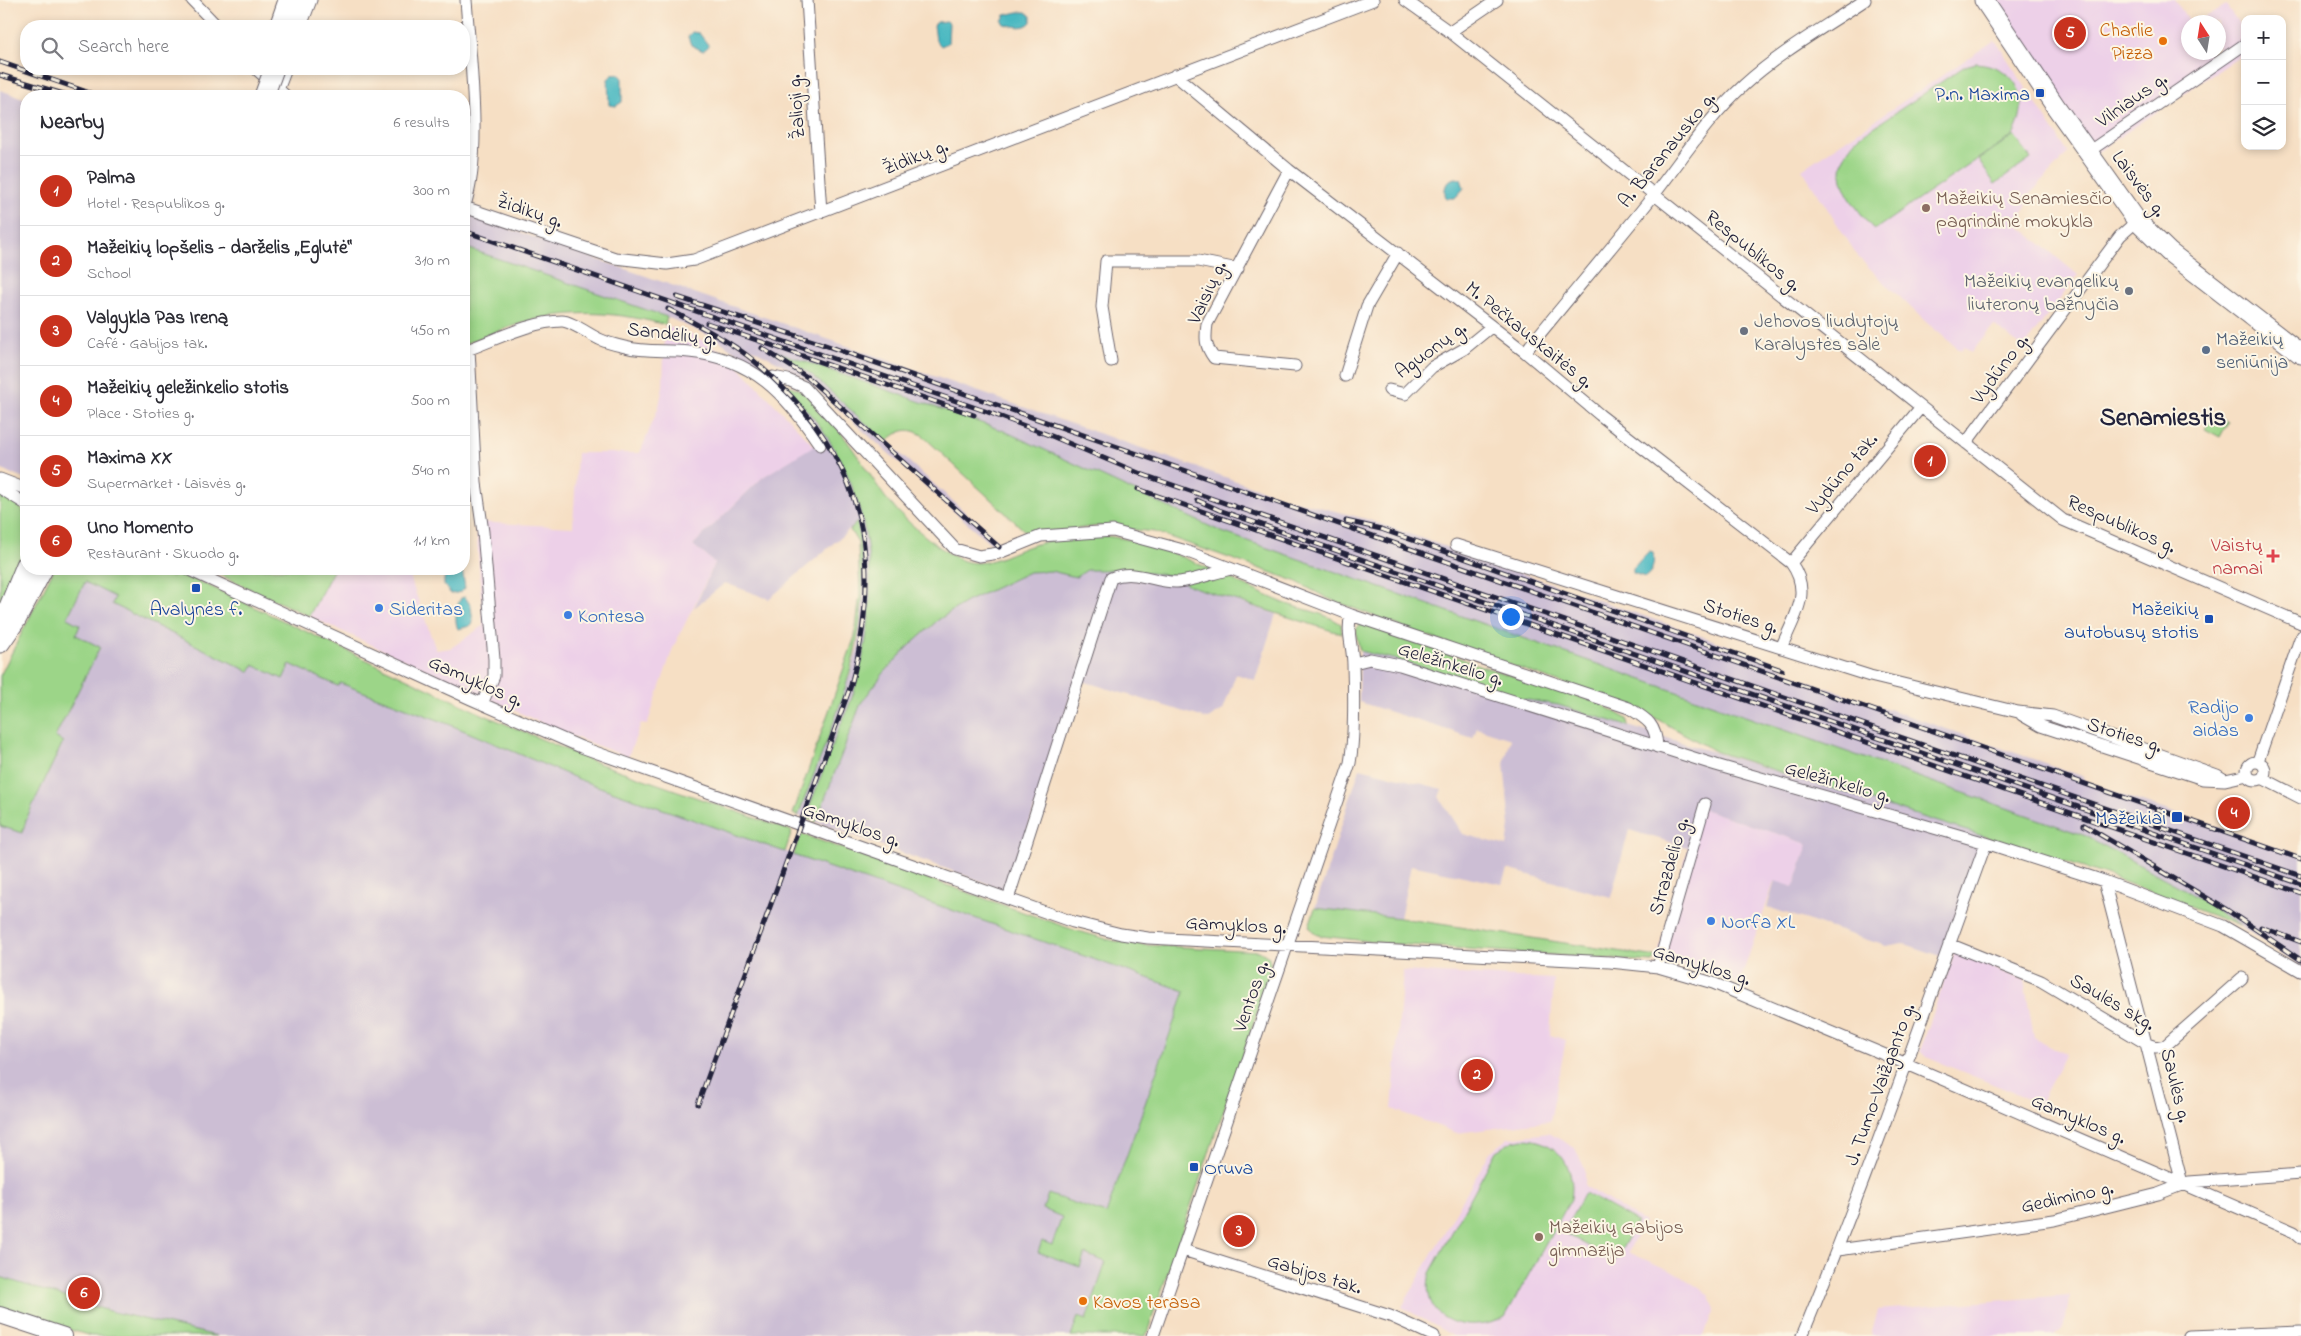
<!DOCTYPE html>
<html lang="en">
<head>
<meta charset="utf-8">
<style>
	:root { --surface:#fff; --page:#f2f2f3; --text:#2b2b33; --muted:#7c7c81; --line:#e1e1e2; --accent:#c8321e }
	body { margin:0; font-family:"Indie Flower",sans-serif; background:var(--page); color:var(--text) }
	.controls { position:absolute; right:15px; top:15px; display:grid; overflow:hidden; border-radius:10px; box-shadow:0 2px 8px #0003 }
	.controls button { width:45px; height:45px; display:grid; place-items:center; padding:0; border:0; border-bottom:1px solid var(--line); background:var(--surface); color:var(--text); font:25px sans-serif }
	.compass { position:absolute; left:2181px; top:15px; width:45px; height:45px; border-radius:50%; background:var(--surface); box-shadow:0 2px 8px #0003; rotate:348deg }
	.you { position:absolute; left:1510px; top:616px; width:18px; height:18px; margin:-12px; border:4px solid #fff; border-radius:50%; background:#1a73e8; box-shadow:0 0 0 8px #1a73e833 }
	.badge { display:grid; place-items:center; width:32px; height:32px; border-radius:50%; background:var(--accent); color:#fff; font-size:16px; font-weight:700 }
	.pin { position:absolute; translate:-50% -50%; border:2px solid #fff; box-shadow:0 1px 5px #0006 }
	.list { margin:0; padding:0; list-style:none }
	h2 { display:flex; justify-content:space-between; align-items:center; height:65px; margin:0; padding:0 20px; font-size:21px }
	h2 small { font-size:16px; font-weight:400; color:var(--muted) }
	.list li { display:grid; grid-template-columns:32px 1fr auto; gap:15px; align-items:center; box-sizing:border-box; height:70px; padding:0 20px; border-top:1px solid var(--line) }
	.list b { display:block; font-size:19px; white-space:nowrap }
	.list p { margin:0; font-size:16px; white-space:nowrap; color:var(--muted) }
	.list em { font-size:16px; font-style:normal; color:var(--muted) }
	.icon { flex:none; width:28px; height:28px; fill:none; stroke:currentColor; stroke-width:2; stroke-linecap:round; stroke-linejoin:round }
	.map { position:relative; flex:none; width:2301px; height:1336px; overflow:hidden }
	.search { position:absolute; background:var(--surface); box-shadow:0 2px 8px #0003; left:20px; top:20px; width:450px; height:55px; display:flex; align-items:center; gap:12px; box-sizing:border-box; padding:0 18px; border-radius:20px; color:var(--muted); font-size:19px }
	.panel { position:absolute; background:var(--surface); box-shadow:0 2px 8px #0003; left:20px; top:90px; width:450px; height:485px; border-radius:20px }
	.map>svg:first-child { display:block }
</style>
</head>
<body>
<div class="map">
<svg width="2301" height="1336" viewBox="0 0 2301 1336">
	<rect width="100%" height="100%" fill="#fcf5e5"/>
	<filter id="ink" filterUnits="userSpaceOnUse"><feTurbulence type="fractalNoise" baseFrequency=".02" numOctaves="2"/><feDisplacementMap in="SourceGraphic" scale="10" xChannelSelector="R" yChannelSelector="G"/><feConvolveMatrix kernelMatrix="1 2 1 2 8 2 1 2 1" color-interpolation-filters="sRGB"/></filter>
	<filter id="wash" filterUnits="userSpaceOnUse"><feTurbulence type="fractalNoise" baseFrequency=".0096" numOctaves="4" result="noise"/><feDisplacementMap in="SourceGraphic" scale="20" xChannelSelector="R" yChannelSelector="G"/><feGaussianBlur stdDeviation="1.12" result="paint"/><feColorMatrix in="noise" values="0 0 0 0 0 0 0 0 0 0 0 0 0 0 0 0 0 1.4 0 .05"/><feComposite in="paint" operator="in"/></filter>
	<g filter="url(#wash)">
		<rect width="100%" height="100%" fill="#f6dfc4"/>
		<!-- built -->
		<path fill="#edd0e8" d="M1993,0h181l16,22 -2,30h30v-30h-21l29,-17 19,27v20l-149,101z
			M1995,40l73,113 -36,39 -14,33 60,50 -55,73 -29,-23 -23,28 -7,-6 -3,4 -34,-28 -68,-65 -57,-89z
			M665,325l25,9 37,20 87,92 -51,31 -70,68 22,18 -42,85 -26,77 -6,-2 -13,34 -64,-24 -255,-117 25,-47h73l29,81 15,-2 32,-22 -7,-104 97,5 4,-74h63l19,-47 4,-20z
			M1700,808l108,36 -14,43 -20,-5 -35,102 -82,-27z
			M1955,951l69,29 10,58 32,16 -26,49 -114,-46 -6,-6z
			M1403,971l151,8 -4,56 16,5 -16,81 -93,12 -65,-24z
			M1549,1133l26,15 10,21v17l59,36 -16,30 50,22 30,20 7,15 -11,27h-251l-51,-29 88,-155 18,-14z
			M2070,1295l-6,33 -10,8h-183l7,-26z"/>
		<!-- industrial -->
		<path fill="#ccbed4" d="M0,90l26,9v381l-26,-11z
			M464,213l824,286 78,20 407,142 23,16 289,100 -2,5 218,74v110l-117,-77 -98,-53 -864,-304 -67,-29 -379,-152 35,23 192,172 -4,5 -193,-171 -24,-16 -51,-26 32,24 -5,6 -41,-29 -50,-22 -203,-70z
			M783,385l26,28 19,25 17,30 16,45 9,48v59l-7,39 -7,28 -51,131 -7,-2 52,-141 8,-28 5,-42 1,-35 -7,-47 -88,76 -44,-16 -31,25 21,-45 -22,-18 70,-68 60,-37 -43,-52z
			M1087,570h36l53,6 14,10 86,28 -21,66 -19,-6 -13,36 -15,9 -132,-40 -68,212 -192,-69 45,-119 22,-29 24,-26 31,-28 28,-18 63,-30 22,-1 25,6z
			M85,582l31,15 -3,7 137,68 3,-7 37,-1 48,22 1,-4 107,41 137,58 602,210 -79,223 -58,-20 -5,15 19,7 18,50 4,-12 22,8 -20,58 -8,-3 -7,19h-854l-108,-25 -109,-34v-451l22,6 6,-17 35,-73 -8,-4 45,-91 -25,-12 -8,-16z
			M1360,651l45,11 117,37 36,6 70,21 356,109 -43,121 -39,-13 -16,3 -119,-39 8,-26 19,6 14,-43 -108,-36 -10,40 -61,-18 -18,67 -104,-28 -5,15 -91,-19 -11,53 -85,-10 45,-140 82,21 -3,8 24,37 44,12 3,-20 -6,-63 7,-24 -34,-11 -4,10 -114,-36z"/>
		<!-- green -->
		<path fill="#9cd588" stroke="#5f7c62" d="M1976,63c42,3 56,37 37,72l-139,95c-24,-31 -52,-57 -15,-93l106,-71z
			M2014,135l17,24 -36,25 -17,-24z
			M464,247l203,70 -2,8c-38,-11 -79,-15 -118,-8 -28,5 -56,17 -83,27z
			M772,350l232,81 218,101 864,304 98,53 56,37 -134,-51 -389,-123 -71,-39 -241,-85 -78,-30 -32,-17 -140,-49 -56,-6 -70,9 -107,-100c-15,-9 -24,-4 -36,7l-75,-68z
			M783,385c33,-2 84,87 102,112 16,20 55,55 79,64 25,8 50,-12 73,-17 14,-4 30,-6 44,-8 67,-6 143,43 203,67 19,7 40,9 57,21l1,10 -152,-48 -14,-10 -53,-6h-36l-11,7 -25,-6 -22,1 -63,30 -28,18 -31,28 -24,26 -22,29 -45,119 -11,-4c11,-28 21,-56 32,-85 7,-16 15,-32 19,-49 24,-83 19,-170 -27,-244 -12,-21 -30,-38 -46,-55z
			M2213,414l15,8 -8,15 -15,-8z
			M0,493l19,11c21,32 -6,72 -19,102z
			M857,522c22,109 -22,195 -59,294l-5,-2 62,-178 5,-42 -2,-51 -8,-13z
			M54,569h101l17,8 3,-3 15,3 292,137 113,48 197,69 -7,21 -202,-71 -137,-58 -106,-40 -2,3 -48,-22 -7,15 -30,-14 -3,7 -138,-68 3,-7 -30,-15 -18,36 13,7 -4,10 24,12 -45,90 8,5 -35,73 -6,18 -22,-7v-150z
			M207,569h127l-25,47z
			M1361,624h6l117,43 115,36 28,16 1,7 -70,-21 -36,-6 -117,-37 -45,-11 -4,-17 1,-7z
			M801,834l273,96 40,11 30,4 115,6 10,6 2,10 -2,11 -123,358h-75l7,-19 8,3 20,-58 -21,-8 -5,13 -42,-15 4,-11 10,4 10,-28 -19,-8 5,-15 58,20 79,-223 -392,-136z
			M1315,908l85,10 257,39 -4,5 -258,-18 -74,-8 -6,-2 -6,-8z
			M1523,1139c33,0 54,27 48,60l-66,118c-36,19 -87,5 -75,-44l66,-122 17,-10z
			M1585,1193l52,29 -22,39 -52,-29z
			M0,1277l109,34 108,25h-126l-91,-27z"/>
		<!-- water -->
		<path fill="#49b8c1" stroke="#366d7e" d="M1018,12h8l5,4v6c-7,8 -18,4 -27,2l-2,-3 3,-6z
			M947,21l2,2 -1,20 -7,3 -5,-5 -2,-16 3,-3z
			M692,32l7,1 10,13 -6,5 -12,-6 -3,-8z
			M620,74l2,4v24l-6,4 -7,-1 -1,-26 4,-4z
			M1456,178l5,1 3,9 -9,10h-9c-3,-9 0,-19 10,-20z
			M1649,551l4,1c1,11 1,19 -8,25l-12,-4v-5z
			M448,569h14l3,19 -4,4 -10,2 -7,-9v-6z
			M465,597l6,9 2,17 -3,3 -12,3c-4,-8 -2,-23 3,-31z"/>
	</g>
	<g filter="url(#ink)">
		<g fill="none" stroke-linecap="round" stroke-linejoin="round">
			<!-- minor casing -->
			<g stroke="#6c646b" stroke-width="13">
				<path id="minor" d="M192,0l25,26
					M807,0l14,212
					M1405,0l45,32 613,488 238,103
					M275,26l9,-26
					M301,26l10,-26
					M1450,32l47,-32
					M256,69l30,27
					M1175,75l114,95 236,182 75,63 191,148c22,30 3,54 -10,85
					M278,90l8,-21
					M2088,152l157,-108
					M1289,170l-82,154c-2,15 -2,22 7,34l81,8
					M464,207l151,51 52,6 27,-4 679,-260
					M464,208c19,-52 6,-152 2,-208
					M469,349l7,134 7,49 11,127v17l-12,28
					M464,351c29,-10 67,-30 98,-30 9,0 28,14 37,18 8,4 17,6 26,8 21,6 43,2 64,5 64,6 97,42 131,93
					M1525,352c42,-52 86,-103 128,-156 30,-38 54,-77 91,-111 36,-33 81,-58 121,-85
					M1111,361l-9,-54 4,-46h92l40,8
					M1345,376l22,-70 31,-53
					M768,382l5,-5 15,3 16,7 151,162 24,7 20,-3 42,-17 72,-5 70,19 168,65c-5,17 2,32 2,50 1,31 2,69 -3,98l-197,573
					M1389,390l16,4 27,-27 32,-18 27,-22
					M1966,443l154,-207 17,-15
					M0,479l26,10
					M0,488l26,16
					M1456,545l414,131 148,36 35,4 164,59 8,5
					M1791,563l130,-156
					M187,569l284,130 110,48 492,175 48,12 27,4 462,24 48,5 55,16 194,81 387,168 7,6
					M1351,615l278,93c18,11 27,16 28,39
					M1354,663l16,-4 30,6 316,100 270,78 118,38 119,45 78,45
					M2022,715l19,11 162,53 22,1 23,-5
					M2258,761l43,-125
					M2247 771a9 9 0 1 1 18 0a9 9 0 1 1-18 0Z
					M2262,778l39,20
					M2104,881l78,302
					M1008,899l103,-321c24,-10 43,5 66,4 13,0 39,-10 54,-13
					M1949,944l92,37 106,63 9,3 10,-2 76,-67
					M1658,967l47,-163
					M1183,1250l207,66 44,20
					M1838,1250l216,-30 104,-26 31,-12 112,-8
					M1802,1336c67,-162 124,-328 184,-493
					M2189,1336l112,-4"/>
			</g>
			<!-- secondary casing -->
			<g stroke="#6c646b" stroke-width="18">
				<path id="secondary" d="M0,1315l64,21"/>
			</g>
			<!-- primary casing -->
			<g stroke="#6c646b" stroke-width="21">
				<path id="primary" d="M1984,0l72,107 81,114 32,31 132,102
					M289,26l10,-26
					M0,629l26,-64
					M0,643l16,-23 27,-51"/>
			</g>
			<!-- minor -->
			<use href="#minor" stroke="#fff" stroke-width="11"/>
			<!-- secondary -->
			<use href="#secondary" stroke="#fff" stroke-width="16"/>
			<!-- primary -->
			<use href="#primary" stroke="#fff" stroke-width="19"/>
			<!-- rail casing -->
			<g stroke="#22223b" stroke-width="5">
				<path id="rail" d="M0,62l99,34
					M0,75l70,21
					M464,231l521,180 69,26 87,37 1160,402
					M677,297l142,46 1482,516
					M668,309c25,13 50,26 73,42 18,12 34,29 50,45 80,86 89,178 60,289l-153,419
					M707,323l267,92
					M762,348l45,29 192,170
					M1138,489l1163,404
					M1197,500l22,10 1082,374
					M1346,521l35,8 401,141
					M2084,825l143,85 74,50
					M2261,927l40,15"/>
			</g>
			<!-- rail -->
			<use href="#rail" stroke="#fcf5e5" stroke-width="3" stroke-dasharray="9" stroke-linecap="butt"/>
			<!-- primary-bridge casing -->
			<g stroke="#6c646b" stroke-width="21" stroke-linecap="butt">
				<path id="primary-bridge" d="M264,96l10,-27"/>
			</g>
			<!-- primary-bridge -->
			<use href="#primary-bridge" stroke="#fff" stroke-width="19"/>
		</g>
	</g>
	<!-- markers -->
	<g fill="#e8710a" stroke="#fcf5e5" stroke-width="2">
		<circle cx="2163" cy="41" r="5"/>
		<circle cx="1083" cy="1301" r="5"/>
	</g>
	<g fill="#1a4fb4" stroke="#fcf5e5" stroke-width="2">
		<rect x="2035" y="88" width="10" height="10" rx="2.5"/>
		<rect x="191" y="583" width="10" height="10" rx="2.5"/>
		<rect x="2204" y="614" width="10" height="10" rx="2.5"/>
		<rect x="2171" y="811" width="12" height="12" rx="2.5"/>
		<rect x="1189" y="1162" width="10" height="10" rx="2.5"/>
	</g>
	<g fill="#8d6e63" stroke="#fcf5e5" stroke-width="2">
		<circle cx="1926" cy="208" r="5"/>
		<circle cx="1539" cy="1237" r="5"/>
	</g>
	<g fill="#6b7280" stroke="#fcf5e5" stroke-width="2">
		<circle cx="2129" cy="291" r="5"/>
		<circle cx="1744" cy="331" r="5"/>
	</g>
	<circle fill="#5c6f8a" stroke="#fcf5e5" stroke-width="2" cx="2206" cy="350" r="5"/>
	<path fill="#e0444e" stroke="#fcf5e5" stroke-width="2" d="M2270.5 548.5h5v5h5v5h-5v5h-5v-5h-5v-5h5z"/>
	<g fill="#3f7fe0" stroke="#fcf5e5" stroke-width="2">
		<circle cx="379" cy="608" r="5"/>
		<circle cx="568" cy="615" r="5"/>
		<circle cx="2249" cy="718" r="5"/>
		<circle cx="1711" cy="921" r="5"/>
	</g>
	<g text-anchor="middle" stroke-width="4" stroke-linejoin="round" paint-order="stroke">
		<!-- food labels -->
		<g font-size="20" fill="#c56008" stroke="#fcf5e5" text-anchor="end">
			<text x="2153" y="36">Charlie<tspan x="2153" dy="23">Pizza</tspan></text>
			<text x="1093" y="1308" text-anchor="start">Kavos terasa</text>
		</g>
		<!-- transit labels -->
		<g font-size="20" fill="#164399" stroke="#fcf5e5" text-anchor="end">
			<text x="2030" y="100">P.n. Maxima</text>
			<text x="196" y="615" text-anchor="middle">Avalynės f.</text>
			<text x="2199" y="615">Mažeikių<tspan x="2199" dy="23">autobusų stotis</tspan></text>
			<text x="2166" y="824">Mažeikiai</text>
			<text x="1204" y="1174" text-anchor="start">Oruva</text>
		</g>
		<!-- street labels -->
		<g font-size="20" fill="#22223b" stroke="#fcf5e5">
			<text transform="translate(2131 99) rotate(-35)" y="7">Vilniaus g.</text>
			<text transform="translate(795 107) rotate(-94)" y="7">Žalioji g.</text>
			<text transform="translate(1666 149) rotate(-51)" y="7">A. Baranausko g.</text>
			<text transform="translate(915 156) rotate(-21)" y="7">Židikų g.</text>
			<text transform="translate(2140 183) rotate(53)" y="7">Laisvės g.</text>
			<text transform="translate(530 210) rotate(19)" y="7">Židikų g.</text>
			<text transform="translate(1754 250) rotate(39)" y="7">Respublikos g.</text>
			<text transform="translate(1206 292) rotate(-65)" y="7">Vaisių g.</text>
			<text transform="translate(672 333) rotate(7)" y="7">Sandėlių g.</text>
			<text transform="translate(1530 334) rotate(39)" y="7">M. Pečkauskaitės g.</text>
			<text transform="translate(1430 349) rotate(-36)" y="7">Aguonų g.</text>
			<text transform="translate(1999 368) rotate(-53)" y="7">Vydūno g.</text>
			<text transform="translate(1841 473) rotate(-50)" y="7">Vydūno tak.</text>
			<text transform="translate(2122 523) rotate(24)" y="7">Respublikos g.</text>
			<text transform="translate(1741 615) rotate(18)" y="7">Stoties g.</text>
			<text transform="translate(1451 663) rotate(17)" y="7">Geležinkelio g.</text>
			<text transform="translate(476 680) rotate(24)" y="7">Gamyklos g.</text>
			<text transform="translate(2125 734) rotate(18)" y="7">Stoties g.</text>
			<text transform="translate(1838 781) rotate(16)" y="7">Geležinkelio g.</text>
			<text transform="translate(852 824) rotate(19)" y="7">Gamyklos g.</text>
			<text transform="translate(1668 866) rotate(-74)" y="7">Strazdelio g.</text>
			<text transform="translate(1236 924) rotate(3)" y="7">Gamyklos g.</text>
			<text transform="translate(1702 964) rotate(17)" y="7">Gamyklos g.</text>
			<text transform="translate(1250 996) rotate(-71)" y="7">Ventos g.</text>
			<text transform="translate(2113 1001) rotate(30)" y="7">Saulės skg.</text>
			<text transform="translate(1879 1084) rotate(-70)" y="7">J. Tumo-Vaižganto g.</text>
			<text transform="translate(2177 1085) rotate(76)" y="7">Saulės g.</text>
			<text transform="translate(2079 1118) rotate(23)" y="7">Gamyklos g.</text>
			<text transform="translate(2067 1196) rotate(-12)" y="7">Gedimino g.</text>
			<text transform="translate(1315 1273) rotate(17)" y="7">Gabijos tak.</text>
		</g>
		<!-- education labels -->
		<g font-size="20" fill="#785e54" stroke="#fcf5e5" text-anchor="start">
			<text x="1936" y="204">Mažeikių Senamiesčio<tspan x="1936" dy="23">pagrindinė mokykla</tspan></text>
			<text x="1549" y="1233">Mažeikių Gabijos<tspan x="1549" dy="23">gimnazija</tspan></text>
		</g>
		<!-- worship labels -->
		<g font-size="20" fill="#5b616d" stroke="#fcf5e5" text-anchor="end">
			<text x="2119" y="287">Mažeikių evangelikų<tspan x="2119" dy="23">liuteronų bažnyčia</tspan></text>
			<text x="1754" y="327" text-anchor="start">Jehovos liudytojų<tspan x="1754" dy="23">Karalystės salė</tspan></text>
		</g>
		<!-- service labels -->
		<g font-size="20" fill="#4e5e75" stroke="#fcf5e5" text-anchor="start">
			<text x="2216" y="345">Mažeikių<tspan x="2216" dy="23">seniūnija</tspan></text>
		</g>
		<!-- health labels -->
		<g font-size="20" fill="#be3a42" stroke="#fcf5e5" text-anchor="end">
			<text x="2263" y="551">Vaistų<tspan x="2263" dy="23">namai</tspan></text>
		</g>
		<!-- shop labels -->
		<g font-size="20" fill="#366cbe" stroke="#fcf5e5" text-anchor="start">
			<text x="389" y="615">Sideritas</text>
			<text x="578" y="622">Kontesa</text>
			<text x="2239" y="713" text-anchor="end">Radijo<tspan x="2239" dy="23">aidas</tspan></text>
			<text x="1721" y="928">Norfa XL</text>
		</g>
		<!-- district labels -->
		<g font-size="25" font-weight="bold" fill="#22223b" stroke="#fcf5e5">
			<text x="2163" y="425">Senamiestis</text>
		</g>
	</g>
</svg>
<div class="controls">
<button>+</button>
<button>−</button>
<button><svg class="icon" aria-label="layers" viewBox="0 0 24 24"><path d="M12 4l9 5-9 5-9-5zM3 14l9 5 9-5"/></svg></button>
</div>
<svg class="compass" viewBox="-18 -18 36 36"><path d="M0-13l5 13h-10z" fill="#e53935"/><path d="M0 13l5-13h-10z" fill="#7c7c81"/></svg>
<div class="you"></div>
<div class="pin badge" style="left:1930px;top:461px">1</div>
<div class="pin badge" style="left:1477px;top:1075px">2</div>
<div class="pin badge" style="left:1239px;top:1231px">3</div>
<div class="pin badge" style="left:2234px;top:813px">4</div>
<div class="pin badge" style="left:2070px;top:33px">5</div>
<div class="pin badge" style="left:84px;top:1293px">6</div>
<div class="search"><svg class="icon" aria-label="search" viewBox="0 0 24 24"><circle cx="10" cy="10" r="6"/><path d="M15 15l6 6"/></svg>Search here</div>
<section class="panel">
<h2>Nearby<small>6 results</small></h2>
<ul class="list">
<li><span class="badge">1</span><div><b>Palma</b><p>Hotel · Respublikos g.</p></div><em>300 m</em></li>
<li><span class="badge">2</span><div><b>Mažeikių lopšelis - darželis „Eglutė“</b><p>School</p></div><em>310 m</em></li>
<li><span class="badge">3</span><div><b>Valgykla Pas Ireną</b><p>Café · Gabijos tak.</p></div><em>450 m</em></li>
<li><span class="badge">4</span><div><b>Mažeikių geležinkelio stotis</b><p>Place · Stoties g.</p></div><em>500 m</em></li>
<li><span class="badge">5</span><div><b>Maxima XX</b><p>Supermarket · Laisvės g.</p></div><em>540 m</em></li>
<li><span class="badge">6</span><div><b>Uno Momento</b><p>Restaurant · Skuodo g.</p></div><em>1.1 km</em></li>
</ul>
</section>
</div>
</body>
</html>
